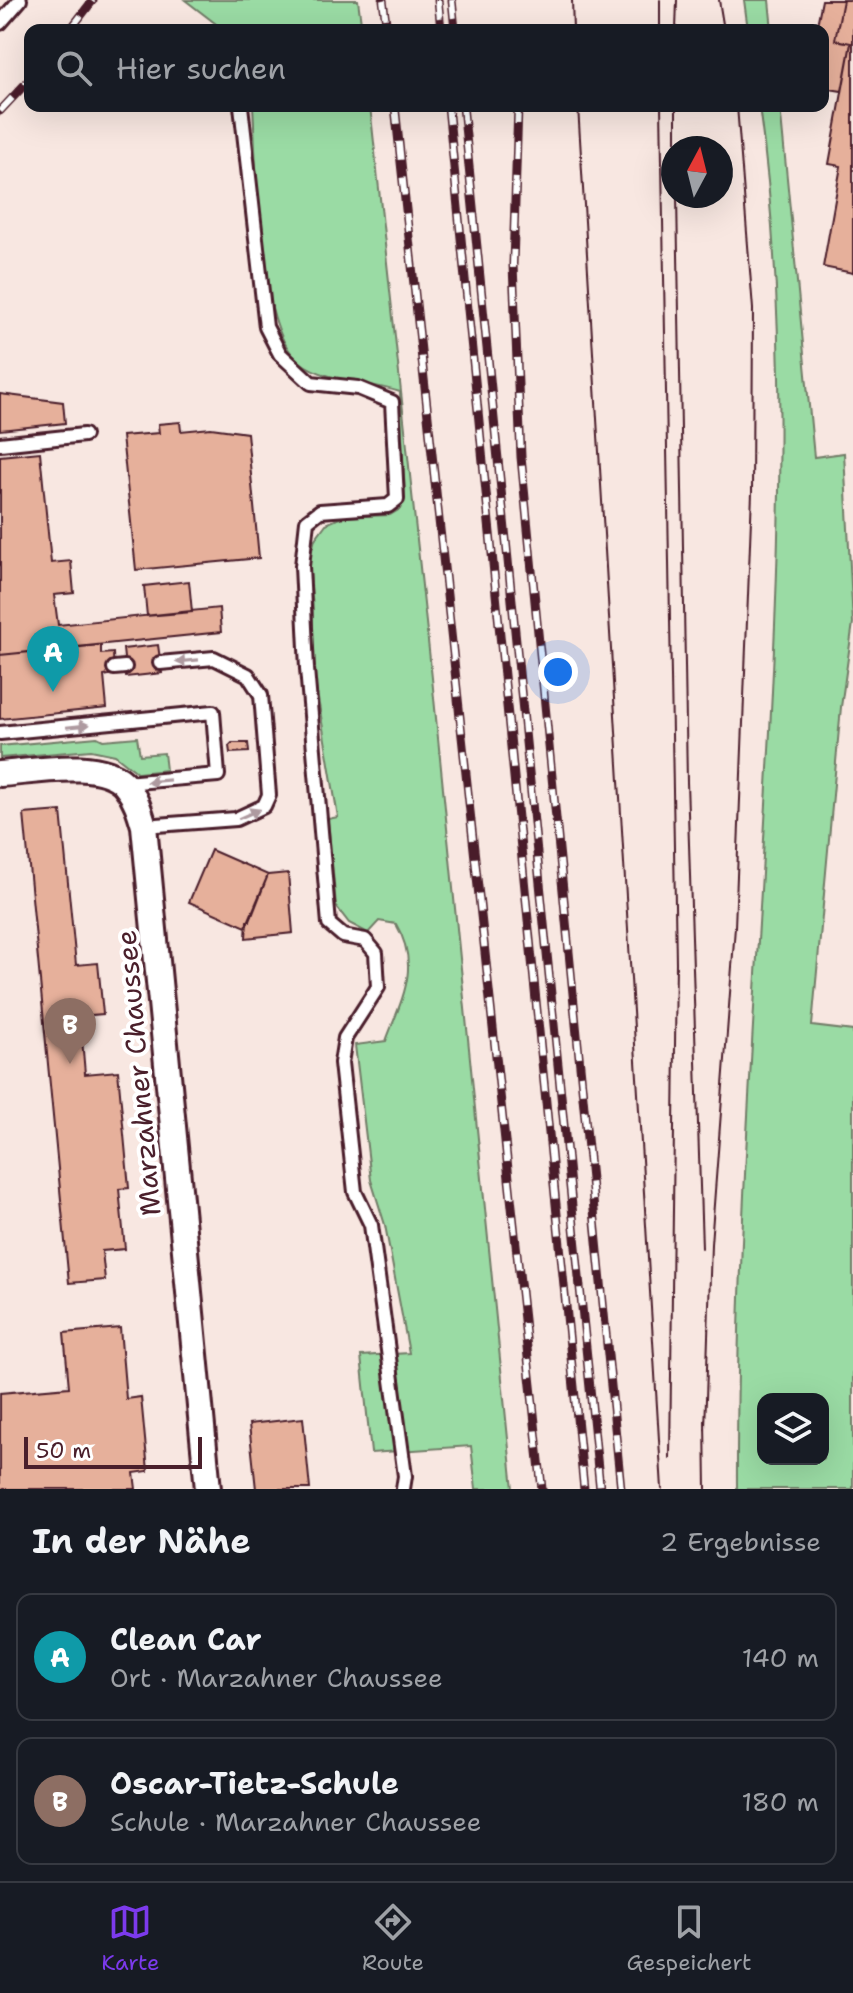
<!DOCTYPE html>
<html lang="de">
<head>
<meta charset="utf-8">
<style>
	:root { --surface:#171b24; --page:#242831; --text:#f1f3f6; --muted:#9ea1a6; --line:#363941; --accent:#7c3aed }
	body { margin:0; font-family:"Shantell Sans",sans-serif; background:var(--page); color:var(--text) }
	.controls { position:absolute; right:24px; bottom:24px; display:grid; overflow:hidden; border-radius:16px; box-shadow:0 8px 32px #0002 }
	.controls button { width:72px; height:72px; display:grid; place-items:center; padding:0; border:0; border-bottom:2px solid var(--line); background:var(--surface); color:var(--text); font:40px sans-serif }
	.compass { position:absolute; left:661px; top:136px; width:72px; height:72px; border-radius:50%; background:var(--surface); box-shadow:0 8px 32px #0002; rotate:7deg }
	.scale { position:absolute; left:24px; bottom:20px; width:178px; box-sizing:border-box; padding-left:8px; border:4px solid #4a1f2b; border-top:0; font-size:22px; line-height:28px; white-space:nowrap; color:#4a1f2b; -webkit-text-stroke:6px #fff; paint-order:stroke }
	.you { position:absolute; left:558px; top:672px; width:28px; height:28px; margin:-20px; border:6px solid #fff; border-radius:50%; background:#1a73e8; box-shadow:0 0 0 12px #1a73e833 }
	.badge { display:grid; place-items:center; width:52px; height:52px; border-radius:50%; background:var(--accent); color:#fff; font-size:26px; font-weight:700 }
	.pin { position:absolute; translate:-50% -66px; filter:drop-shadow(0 2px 4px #0008) }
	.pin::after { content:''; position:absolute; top:42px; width:28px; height:24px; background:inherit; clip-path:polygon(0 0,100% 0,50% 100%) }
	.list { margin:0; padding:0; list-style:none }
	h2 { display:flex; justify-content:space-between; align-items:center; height:104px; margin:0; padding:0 32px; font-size:34px }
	h2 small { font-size:26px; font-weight:400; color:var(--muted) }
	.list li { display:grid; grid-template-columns:52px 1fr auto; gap:24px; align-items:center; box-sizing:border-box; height:128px; margin:0 16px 16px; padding:0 16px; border:2px solid var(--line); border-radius:16px }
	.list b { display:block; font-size:30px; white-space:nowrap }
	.list p { margin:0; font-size:26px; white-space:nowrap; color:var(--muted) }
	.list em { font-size:26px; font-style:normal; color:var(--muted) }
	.icon { flex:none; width:44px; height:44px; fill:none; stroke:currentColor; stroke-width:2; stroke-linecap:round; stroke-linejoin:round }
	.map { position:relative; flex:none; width:853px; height:1489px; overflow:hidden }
	.search { position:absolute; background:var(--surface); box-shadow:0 8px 32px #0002; left:24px; right:24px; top:24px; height:88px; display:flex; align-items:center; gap:20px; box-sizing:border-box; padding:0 28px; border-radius:16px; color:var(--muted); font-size:30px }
	.sheet { height:392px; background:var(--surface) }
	nav { display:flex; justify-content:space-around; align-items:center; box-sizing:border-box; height:112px; border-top:2px solid var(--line); background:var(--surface); font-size:22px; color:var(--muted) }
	nav a { display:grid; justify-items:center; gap:4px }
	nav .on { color:var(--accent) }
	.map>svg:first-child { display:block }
</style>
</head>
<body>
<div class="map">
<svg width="853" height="1489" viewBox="0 0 853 1489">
	<rect width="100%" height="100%" fill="#f8e7e1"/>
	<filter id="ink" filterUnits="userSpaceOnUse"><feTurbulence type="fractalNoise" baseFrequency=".0125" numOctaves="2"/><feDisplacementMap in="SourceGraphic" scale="16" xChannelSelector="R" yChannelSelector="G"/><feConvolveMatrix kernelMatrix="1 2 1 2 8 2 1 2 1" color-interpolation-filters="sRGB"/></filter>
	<g filter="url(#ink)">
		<!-- green -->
		<path fill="#9adba4" stroke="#727d68" stroke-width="2" fill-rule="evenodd" d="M185,0h173l4,30h-138z
			M744,0h25l3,30h-24z
			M253,106h117l62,572 81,811h-37l-5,-43 -100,7 -10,-97 48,-3 -24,-128 -14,-45 -16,-135 31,-4c16,-43 35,-74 10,-117l-17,-3 -11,12 -19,-10 -13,-17 -8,-87 10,-2 -25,-148v-60l-4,-48 6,-22 11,-15 16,-7 48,-2 10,-6 5,-11 -5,-106c-30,-10 -76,-11 -100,-30 -45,-33 -43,-200 -47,-256z
			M759,106h21l34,351 30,-4 9,170 -12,84 -29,319 41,5v458h-116c-1,-253 20,-506 33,-758 11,-208 18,-418 -11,-625zM823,1399v60h-60v-60z
			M97,737l6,3 34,-3 3,18 24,-2 2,17 -28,3 -23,-18 -24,-5 -91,8v-12z"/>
		<!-- building -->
		<path fill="#e6b09b" stroke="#4a1f2b" stroke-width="2" d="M822,0h21l-8,40 16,3 -9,48 -19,-3v-58h-7z
			M843,0h10v273l-30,-6 18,-101 -12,-2 22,-121 -16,-3z
			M0,394l63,8 2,21 -65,7z
			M180,422l1,9 30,-3 36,5 12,125 -123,12 -14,-134 37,-3 -1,-9z
			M40,452l11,111 20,-2 3,32 -20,2 4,30 161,-17 2,24 -221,23v-199z
			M189,581l3,31 -45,4 -3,-30z
			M101,645v9l12,-1 1,21 -10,2 3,32 -107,11v-64z
			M158,645l4,28 -36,4 -3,-28z
			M232,743h16l1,9 -19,1 -1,-7z
			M61,811l15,154 22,-2 5,51 -23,2 5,58 33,-3 11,117 -10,1 6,60 -23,2 3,29 -36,3 -45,-469z
			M211,850l57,25 -22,52 -57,-25z
			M288,873l5,60 -47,5 1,-17h3l18,-46z
			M120,1328l6,71 15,-2 7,74 -14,2 2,16h-136v-96l69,-6 -5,-54z
			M303,1418l7,71h-54l-7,-65z"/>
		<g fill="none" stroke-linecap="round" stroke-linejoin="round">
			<!-- service casing -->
			<g stroke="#4a1f2b" stroke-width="18">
				<path id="service" d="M0,23l20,-23
					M241,106l25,221 14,27 31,29 47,5 34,14 5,97 -9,7 -68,5 -13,10 -5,45 5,103 22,255 14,12 22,4 11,13 2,34 -33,51 -4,25 14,129 16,33 34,251 -2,13
					M0,444l84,-9
					M114,668l11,-1
					M0,733l213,-21 5,63 -93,8
					M144,826l92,-7 28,-13 5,-11 -8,-100 -13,-20 -34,-17 -54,5"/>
			</g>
			<!-- minor casing -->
			<g stroke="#4a1f2b" stroke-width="30">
				<path id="minor" d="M0,774c32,-2 104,-17 126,12 10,12 14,26 18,40l64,663"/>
			</g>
			<!-- service -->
			<use href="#service" stroke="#fff" stroke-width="12"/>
			<!-- minor -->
			<use href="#minor" stroke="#fff" stroke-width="24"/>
			<!-- tram -->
			<path stroke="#4a1f2b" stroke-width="2" d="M572,0l1,30
				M660,0v30
				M719,0l5,30
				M676,30l1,-30
				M578,106l84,1383
				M661,106l15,856 -6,496
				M676,106v42
				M677,196l10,586 15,466
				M705,1420l1,69
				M705,1430l6,-186 24,-317 17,-434 1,-184 -16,-203"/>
			<!-- rail casing -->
			<g stroke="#4a1f2b" stroke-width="9">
				<path id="rail" d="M383,0l4,30
					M438,0l3,30
					M452,0l3,30
					M70,30l23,-30
					M395,106l147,1383
					M448,106l136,1383
					M463,106l137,1383
					M518,106l-5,159 8,192 100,1032
					M0,111l30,-32"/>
			</g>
			<!-- rail -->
			<use href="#rail" stroke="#fff" stroke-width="6" stroke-dasharray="18" stroke-linecap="butt"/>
		</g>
		<!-- one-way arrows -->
		<defs><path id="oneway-solid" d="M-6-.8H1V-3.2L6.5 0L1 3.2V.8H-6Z" transform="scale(2)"/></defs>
		<g fill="#ae9aa0">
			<use href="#oneway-solid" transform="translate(187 661) rotate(175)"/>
			<use href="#oneway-solid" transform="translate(78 726) rotate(-6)"/>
			<use href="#oneway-solid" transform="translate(158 781) rotate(175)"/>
			<use href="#oneway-solid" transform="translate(249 814) rotate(-24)"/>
		</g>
	</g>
	<g text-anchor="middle" stroke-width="8" stroke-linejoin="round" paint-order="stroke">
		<!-- street labels -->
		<g font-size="28" fill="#4a1f2b" stroke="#fff">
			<text transform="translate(138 1073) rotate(-95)" y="10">Marzahner Chaussee</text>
		</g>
	</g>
</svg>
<div class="controls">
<button><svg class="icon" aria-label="layers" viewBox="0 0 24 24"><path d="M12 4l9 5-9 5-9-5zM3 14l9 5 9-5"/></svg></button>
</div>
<svg class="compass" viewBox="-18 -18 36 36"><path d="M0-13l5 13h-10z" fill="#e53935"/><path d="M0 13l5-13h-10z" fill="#9ea1a6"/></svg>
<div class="scale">50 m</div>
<div class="you"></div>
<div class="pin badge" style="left:53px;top:692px;background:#0f9aa8">A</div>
<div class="pin badge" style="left:70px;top:1064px;background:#8d6e63">B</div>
<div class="search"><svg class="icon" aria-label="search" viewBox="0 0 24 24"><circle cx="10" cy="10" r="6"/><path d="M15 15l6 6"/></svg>Hier suchen</div>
</div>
<section class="sheet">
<h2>In der Nähe<small>2 Ergebnisse</small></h2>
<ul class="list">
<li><span class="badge" style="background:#0f9aa8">A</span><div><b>Clean Car</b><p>Ort · Marzahner Chaussee</p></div><em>140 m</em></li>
<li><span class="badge" style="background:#8d6e63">B</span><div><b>Oscar-Tietz-Schule</b><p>Schule · Marzahner Chaussee</p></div><em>180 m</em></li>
</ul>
</section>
<nav>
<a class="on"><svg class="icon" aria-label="map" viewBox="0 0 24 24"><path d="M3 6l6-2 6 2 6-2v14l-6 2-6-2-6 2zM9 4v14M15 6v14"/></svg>Karte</a>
<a><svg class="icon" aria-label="directions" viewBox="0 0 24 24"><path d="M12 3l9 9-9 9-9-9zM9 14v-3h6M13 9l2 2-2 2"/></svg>Route</a>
<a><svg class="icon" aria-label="saved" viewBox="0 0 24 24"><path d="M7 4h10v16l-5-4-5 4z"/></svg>Gespeichert</a>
</nav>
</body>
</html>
